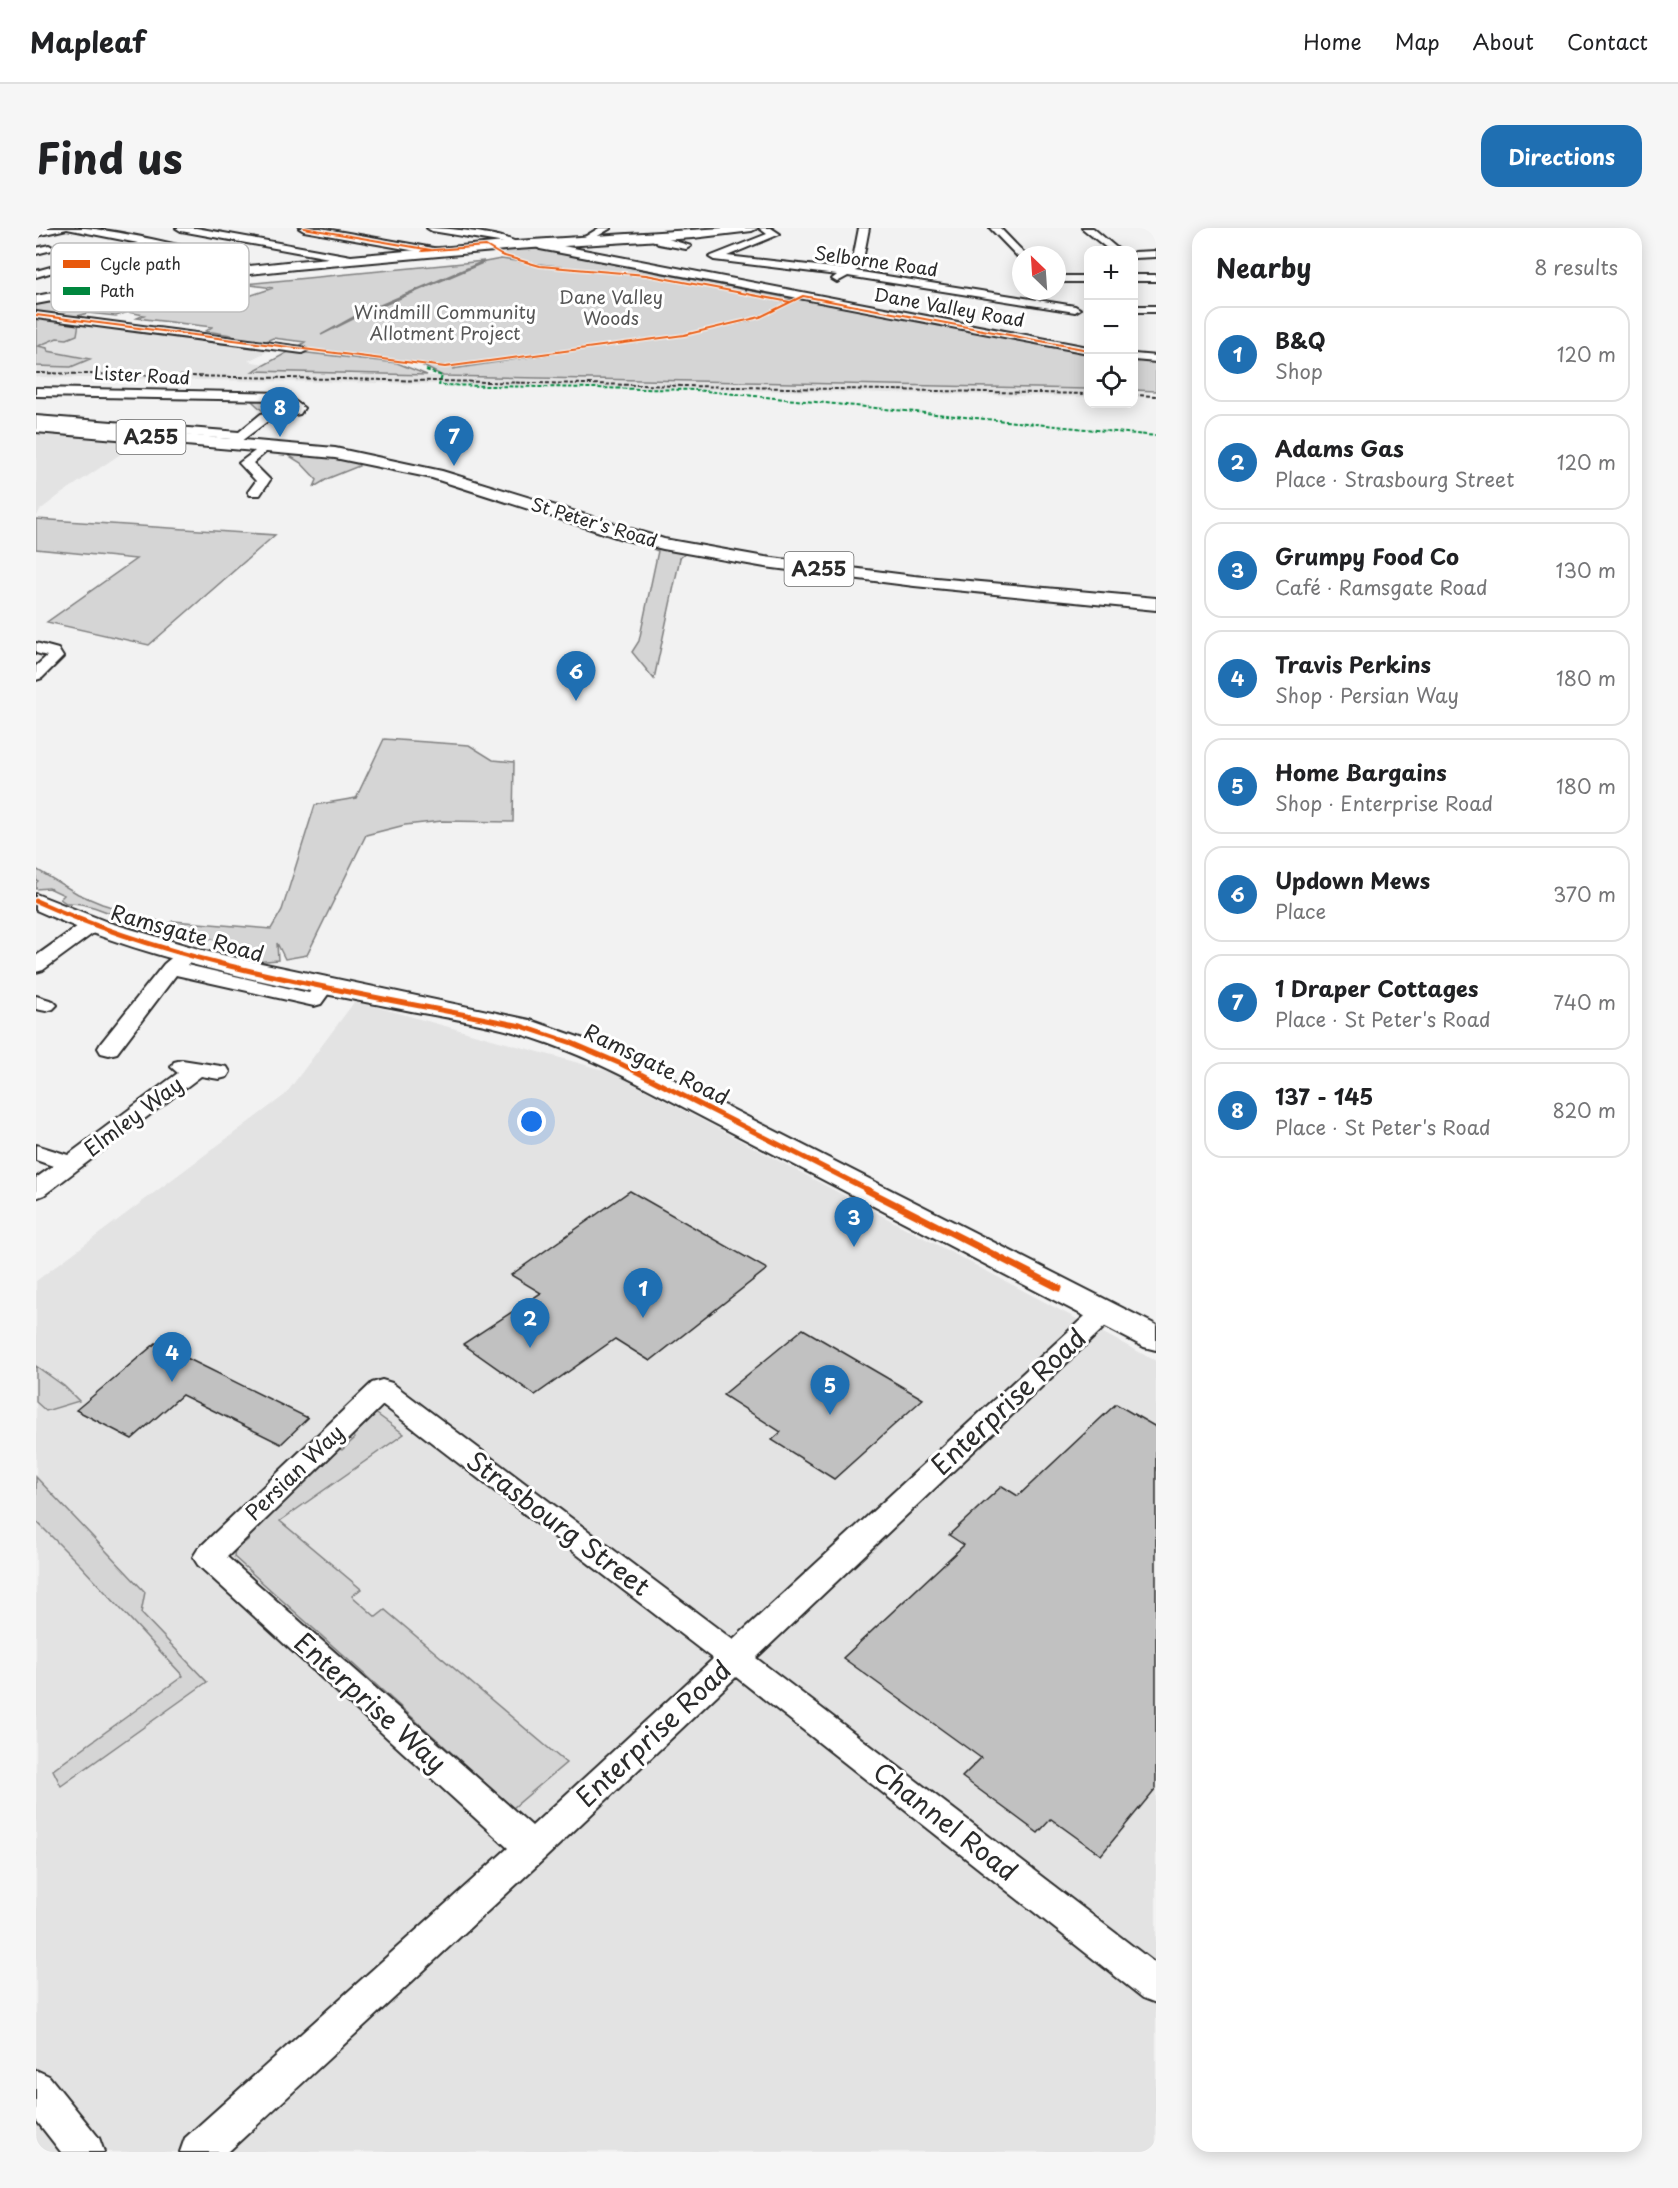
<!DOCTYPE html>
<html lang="en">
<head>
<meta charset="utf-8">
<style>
	:root { --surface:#fff; --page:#f6f6f6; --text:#202124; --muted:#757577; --line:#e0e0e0; --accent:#1f6fb2 }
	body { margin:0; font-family:"Playpen Sans",sans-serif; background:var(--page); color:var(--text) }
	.controls { position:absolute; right:18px; top:18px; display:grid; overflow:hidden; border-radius:12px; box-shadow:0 3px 15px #0003 }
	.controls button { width:54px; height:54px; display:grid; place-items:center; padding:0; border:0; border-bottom:2px solid var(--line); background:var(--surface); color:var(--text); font:30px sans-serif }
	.compass { position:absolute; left:976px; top:18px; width:54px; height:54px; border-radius:50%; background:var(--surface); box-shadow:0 3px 15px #0003; rotate:335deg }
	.you { position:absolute; left:496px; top:894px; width:21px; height:21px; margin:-15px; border:4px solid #fff; border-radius:50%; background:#1a73e8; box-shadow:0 0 0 9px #1a73e833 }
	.badge { display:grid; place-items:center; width:39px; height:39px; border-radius:50%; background:var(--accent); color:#fff; font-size:20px; font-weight:700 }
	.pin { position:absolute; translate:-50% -50px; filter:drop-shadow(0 2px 3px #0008) }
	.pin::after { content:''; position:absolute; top:32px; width:21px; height:18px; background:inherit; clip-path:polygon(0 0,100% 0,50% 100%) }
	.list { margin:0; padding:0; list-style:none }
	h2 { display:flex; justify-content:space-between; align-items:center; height:78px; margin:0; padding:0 24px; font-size:26px }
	h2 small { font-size:20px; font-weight:400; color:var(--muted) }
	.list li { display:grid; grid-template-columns:39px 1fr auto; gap:18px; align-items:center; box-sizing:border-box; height:96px; margin:0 12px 12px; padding:0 12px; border:2px solid var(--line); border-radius:18px }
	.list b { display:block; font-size:22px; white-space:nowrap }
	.list p { margin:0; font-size:20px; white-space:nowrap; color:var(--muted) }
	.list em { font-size:20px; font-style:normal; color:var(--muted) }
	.icon { flex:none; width:33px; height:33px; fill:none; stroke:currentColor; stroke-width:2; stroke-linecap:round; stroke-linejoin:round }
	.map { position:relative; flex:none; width:1120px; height:1924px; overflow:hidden; border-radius:18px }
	header { display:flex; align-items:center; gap:36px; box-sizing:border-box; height:84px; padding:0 30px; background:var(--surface); border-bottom:2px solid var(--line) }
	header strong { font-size:28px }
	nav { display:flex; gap:33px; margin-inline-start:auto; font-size:21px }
	.intro { display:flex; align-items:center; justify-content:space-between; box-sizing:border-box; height:144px; padding:0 36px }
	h1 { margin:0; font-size:42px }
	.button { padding:15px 27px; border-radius:18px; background:var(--accent); color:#fff; font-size:21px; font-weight:700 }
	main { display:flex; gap:36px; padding:0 36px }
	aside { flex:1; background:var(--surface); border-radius:18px; box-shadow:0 3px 15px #0003 }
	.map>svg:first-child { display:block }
</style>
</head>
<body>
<header>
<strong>Mapleaf</strong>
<nav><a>Home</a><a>Map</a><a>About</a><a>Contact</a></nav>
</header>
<div class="intro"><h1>Find us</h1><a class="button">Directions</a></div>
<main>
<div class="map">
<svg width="1120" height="1924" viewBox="0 0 1120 1924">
	<rect width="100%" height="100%" fill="#f2f2f2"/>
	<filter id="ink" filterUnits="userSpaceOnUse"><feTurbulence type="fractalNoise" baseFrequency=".0167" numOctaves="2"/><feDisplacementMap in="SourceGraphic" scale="12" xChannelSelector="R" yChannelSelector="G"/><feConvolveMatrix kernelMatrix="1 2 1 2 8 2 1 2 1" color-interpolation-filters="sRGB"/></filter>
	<g filter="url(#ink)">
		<!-- built -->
		<path fill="#e3e3e3" d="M0,88l240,31 -28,14 17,3 -10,7 186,5 -5,8 -400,-7z
			M407,148l645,13v8l-648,-13z
			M0,202l107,9 -82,55 -21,16 -4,8z
			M319,773l256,71 545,289v791h-1120v-871l249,-186z"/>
		<!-- green -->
		<path fill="#d5d5d5" stroke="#808080" stroke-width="1.5" d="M490,19l268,52 -15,1 6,4 -34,16 -86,18 85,-17 49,-22 289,53v37l-645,-13 -24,-12 37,4 -4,1 158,-24 -163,21 -145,-17 -4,-2 7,-5 -32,-4 -9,4 -30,-4 -3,-3 -25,-4 6,-4 -75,-9 7,-3 -16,-3 -12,4 -28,-3 -14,4 -38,-4v-10l41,-9 83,-12 89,14 24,-8 -29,-4 240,-23 -125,53 -38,21 42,-21 122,-52 16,-3 72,10c-25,-7 -60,-2 -81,-20z
			M0,90l43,5 -2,12 -10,4 -10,-1 -19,8 9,2 1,3 42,8 -19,8 -35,-1z
			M254,123l107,12 30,12 -174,-4z
			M1098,130l22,3v30l-22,-1z
			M244,170l15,11 -30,4 -13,-12z
			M249,225l68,6 6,7 -30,12 -15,9 3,-7 -16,-17z
			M0,291l239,16 -126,110 -102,-23 89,-63 -100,-10z
			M588,310l62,15 -6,5 -26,121 -22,-27 7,-11 19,-90z
			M348,511l85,6 24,15 21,2 -1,60 -71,-1 -37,4 -39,10 -59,120 -22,4 -8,-16 1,17 -24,2c-26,-28 -81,-29 -117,-39 -24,-7 -46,-21 -71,-20l-6,-4 4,-4 -15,-7 -13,1v-6l2,-2 -2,-1v-11l42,25 24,10 66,20 5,-3 98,8 11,-19 33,-105 41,-7z
			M0,1138l28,20 15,15 -33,10 -10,-9z
			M338,1184l30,22 -124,87 81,68 -9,7 24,21 9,-7 181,153 -53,45 -279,-251 1,-9 5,-5 3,1 6,-5 -2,-3 90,-88 5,2 13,-12 -4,-3z
			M0,1249l109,115 -4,21 66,69 -146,104 -8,-16 130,-94 -102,-110 -45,-45z"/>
		<!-- building -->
		<path fill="#c1c1c1" stroke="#2b2b2b" stroke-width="1.5" d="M594,963l137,78 -117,92 -35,-22 -80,56 -72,-51 78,-51 -30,-18z
			M767,1101l120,70 -89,80 -62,-39 9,-8 -58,-37z
			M120,1115l53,26 99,49 -27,26 -99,-49 -50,44 -56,-29z
			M1080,1176l40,23v361l-55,67 -50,-36 -13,14 -76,-56 19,-19 -138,-100 121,-113 -15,-10 53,-49 16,10z"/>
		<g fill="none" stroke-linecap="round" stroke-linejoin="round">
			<!-- minor casing -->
			<g stroke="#2b2b2b" stroke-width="4">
				<path id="minor" d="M12,0c12,0 25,0 37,0 29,2 146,25 164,42l-8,2 -30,-13 -63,-15 -112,33v-6l102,-28 -71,-14 -31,7v-6z
					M140,0h20l155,28 5,3 -5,3 -170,-31z
					M263,0h21l119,21 5,3 -5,3 -135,-24z
					M391,0c21,0 79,5 94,17l-5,3 -11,-5 -73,-12z
					M563,0h12l-25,15 -8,-2z
					M723,0h12l9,6 -53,22 117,13 8,-5 7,-36h10l-7,37 -7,6 220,35 5,3 -5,3 -227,-36 -11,6 -5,-3 5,-4 -123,-15 -5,-3 58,-23z
					M954,0h10l26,27 -8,2z
					M1046,0h11l26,22h-10z
					M619,7l36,11 -5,3 -28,-5 -8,-6z
					M501,13l551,106v6l-548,-104 -8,-5z
					M13,17l5,3 -2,2 -16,4v-6z
					M1120,23v6l-22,1v-6z
					M1098,47h22v6h-22z
					M1021,48h31v6h-31z
					M119,49l74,12 5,3 -5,3 -78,-13 -1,-2z
					M1098,78h22v6h-22z
					M0,84l266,35 6,3 -6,3 -266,-35z
					M1098,126l22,2v6l-22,-2z
					M0,160l248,5 20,15 -4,6 -31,6 -37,28 -6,-4 5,-5 -195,-15v-8l203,16 22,-18 30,-6 -10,-8 -245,-4z
					M231,214l6,4 -20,17 17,17 -10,15h-10l-2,-3 8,-11 -17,-18z
					M0,415l22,6 5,8 -21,21 -6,2v-14l11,-10 -11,-3z
					M56,691l7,2 3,4 -3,4 -56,41 -7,2v-16l49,-35z
					M147,724l7,2 3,4 -6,7 122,28 8,-11 7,-2 7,2 3,4 -13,18 -7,2 -138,-31 -59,78 -8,2 -8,-2 -3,-5 3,-5 63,-79 12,-10z
					M0,768l17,5 4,4 -4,4 -7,2 -10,-2z
					M146,832l45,7 3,5 -3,5 -8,2 -18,-3 -157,119 -8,3v-20l17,-12 -17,-6v-15l32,10 110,-82 -7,-6 3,-5z
					M1069,1075l9,3 4,6 -4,6 -358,340 400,306v39l-13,-5 -407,-321 -192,182 -316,293h-48l5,-14 323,-290 -310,-283 -5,-8 5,-8 174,-166 10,-3 10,3 341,257 363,-334zM347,1177l330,254 -181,167 -305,-269z
					M0,1842l13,6 50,62 5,14h-43l-25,-32z"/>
			</g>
			<!-- major casing -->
			<g stroke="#2b2b2b" stroke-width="4">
				<path id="major" d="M687,0h35l-6,3 -59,7 -177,11 -220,20 -175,19 -85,16v-8l85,-16 175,-19 220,-20z
					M0,194l299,26 107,23 222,68 101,18 149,19 242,22v12l-242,-24 -149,-19 -102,-18 -41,-10 -190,-61 -97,-20 -299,-26z
					M0,666l74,29 99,29 321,68 68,24 65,30 493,251v25l-12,-3 -501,-261c-40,-21 -82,-40 -126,-53 -39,-11 -81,-17 -121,-25 -122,-24 -246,-46 -360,-98z"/>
			</g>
			<!-- minor -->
			<use href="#minor" fill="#fff" fill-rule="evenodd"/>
			<!-- major -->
			<use href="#major" fill="#fff" fill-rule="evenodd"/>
			<!-- rail -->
			<path stroke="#2b2b2b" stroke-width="2" stroke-dasharray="4 2" stroke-linecap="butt" d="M0,145l1052,21
				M1098,167l22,1"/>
			<!-- quiet -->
			<path stroke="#00873e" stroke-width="2" stroke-dasharray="4 2" stroke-linecap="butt" d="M390,142l16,6 -3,9 256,5 461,46"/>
			<!-- cycleway-far2 casing -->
			<g stroke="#fff" stroke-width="4">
				<path id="cycleway-far2" d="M268,0l127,22
					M386,23l64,-5 15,9 39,11 106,9 144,27
					M0,87l409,52 239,-32 76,-18 43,-21 285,54"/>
			</g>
			<!-- cycleway-far1 casing -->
			<g stroke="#fff" stroke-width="8">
				<path id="cycleway-far1" d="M0,673c153,69 322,91 485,125l51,17 49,21 249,127"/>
			</g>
			<!-- cycleway casing -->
			<g stroke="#fff" stroke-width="10">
				<path id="cycleway" d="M831,962l192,98"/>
			</g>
			<!-- cycleway-far2 -->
			<use href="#cycleway-far2" stroke="#e8590c" stroke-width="2"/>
			<!-- cycleway-far1 -->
			<use href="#cycleway-far1" stroke="#e8590c" stroke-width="5"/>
			<!-- cycleway -->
			<use href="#cycleway" stroke="#e8590c" stroke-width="7"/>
		</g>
	</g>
	<g text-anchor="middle" stroke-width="6" stroke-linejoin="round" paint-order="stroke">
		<!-- far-street labels -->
		<g font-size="18" fill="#2b2b2b" stroke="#fff">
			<text transform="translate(840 34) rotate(8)" y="6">Selborne Road</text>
			<text transform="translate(913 80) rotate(10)" y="6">Dane Valley Road</text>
			<text transform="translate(106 148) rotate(3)" y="6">Lister Road</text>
			<text transform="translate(558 295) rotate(17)" y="6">St Peter's Road</text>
		</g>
		<!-- far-park labels -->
		<g font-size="18" fill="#565656" stroke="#fff">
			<text x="575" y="76">Dane Valley<tspan x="575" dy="21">Woods</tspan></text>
			<text x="409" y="91">Windmill Community<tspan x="409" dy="21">Allotment Project</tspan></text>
		</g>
		<!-- shield labels -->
		<g fill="#fff" stroke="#6b6b6b" stroke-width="1.5">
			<rect x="80.5" y="192" width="69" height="34" rx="4.5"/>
			<rect x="748.5" y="324" width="69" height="34" rx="4.5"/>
		</g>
		<g font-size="20" font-weight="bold" fill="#2b2b2b">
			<text x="115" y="216">A255</text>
			<text x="783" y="348">A255</text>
		</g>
		<!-- street labels -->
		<g font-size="21" fill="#2b2b2b" stroke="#fff">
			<text transform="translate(151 706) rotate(16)" y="7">Ramsgate Road</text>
			<text transform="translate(620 837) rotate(26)" y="7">Ramsgate Road</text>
			<text transform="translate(98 889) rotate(-37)" y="7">Elmley Way</text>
			<text transform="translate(259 1245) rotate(-44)" y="7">Persian Way</text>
		</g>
		<!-- near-street labels -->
		<g font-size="26" fill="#2b2b2b" stroke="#fff">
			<text transform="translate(973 1174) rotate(-43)" y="9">Enterprise Road</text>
			<text transform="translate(522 1296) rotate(37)" y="9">Strasbourg Street</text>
			<text transform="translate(334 1475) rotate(42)" y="9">Enterprise Way</text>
			<text transform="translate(618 1506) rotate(-43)" y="9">Enterprise Road</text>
			<text transform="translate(909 1594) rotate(38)" y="9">Channel Road</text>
		</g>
	</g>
	<!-- legend -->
	<rect x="15" y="15" width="198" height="69" rx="9" fill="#fff" stroke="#bfbfbf" stroke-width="1.5"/>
	<rect x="27" y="32" width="27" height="8" fill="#e8590c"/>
	<rect x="27" y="59" width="27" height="8" fill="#00873e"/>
	<g font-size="16" fill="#2b2b2b">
		<text x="64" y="42">Cycle path</text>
		<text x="64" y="69">Path</text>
	</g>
</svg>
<div class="controls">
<button>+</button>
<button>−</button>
<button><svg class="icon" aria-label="locate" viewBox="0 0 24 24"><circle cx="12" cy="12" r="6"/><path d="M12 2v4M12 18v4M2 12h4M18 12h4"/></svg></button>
</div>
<svg class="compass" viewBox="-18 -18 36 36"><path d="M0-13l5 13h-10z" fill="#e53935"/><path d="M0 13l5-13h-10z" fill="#757577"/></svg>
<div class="you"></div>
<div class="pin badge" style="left:607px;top:1090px">1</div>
<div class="pin badge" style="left:494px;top:1120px">2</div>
<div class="pin badge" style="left:818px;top:1019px">3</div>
<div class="pin badge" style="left:136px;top:1154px">4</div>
<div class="pin badge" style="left:794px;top:1187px">5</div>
<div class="pin badge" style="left:540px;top:473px">6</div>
<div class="pin badge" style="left:418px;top:238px">7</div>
<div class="pin badge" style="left:244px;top:209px">8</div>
</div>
<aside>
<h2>Nearby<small>8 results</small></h2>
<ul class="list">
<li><span class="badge">1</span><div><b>B&amp;Q</b><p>Shop</p></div><em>120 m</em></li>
<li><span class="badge">2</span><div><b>Adams Gas</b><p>Place · Strasbourg Street</p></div><em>120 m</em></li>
<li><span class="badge">3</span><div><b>Grumpy Food Co</b><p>Café · Ramsgate Road</p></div><em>130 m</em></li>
<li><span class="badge">4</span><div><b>Travis Perkins</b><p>Shop · Persian Way</p></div><em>180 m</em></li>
<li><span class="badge">5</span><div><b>Home Bargains</b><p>Shop · Enterprise Road</p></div><em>180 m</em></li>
<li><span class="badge">6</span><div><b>Updown Mews</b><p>Place</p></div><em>370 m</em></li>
<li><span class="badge">7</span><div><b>1 Draper Cottages</b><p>Place · St Peter's Road</p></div><em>740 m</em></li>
<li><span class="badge">8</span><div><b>137 - 145</b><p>Place · St Peter's Road</p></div><em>820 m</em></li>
</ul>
</aside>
</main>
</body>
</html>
